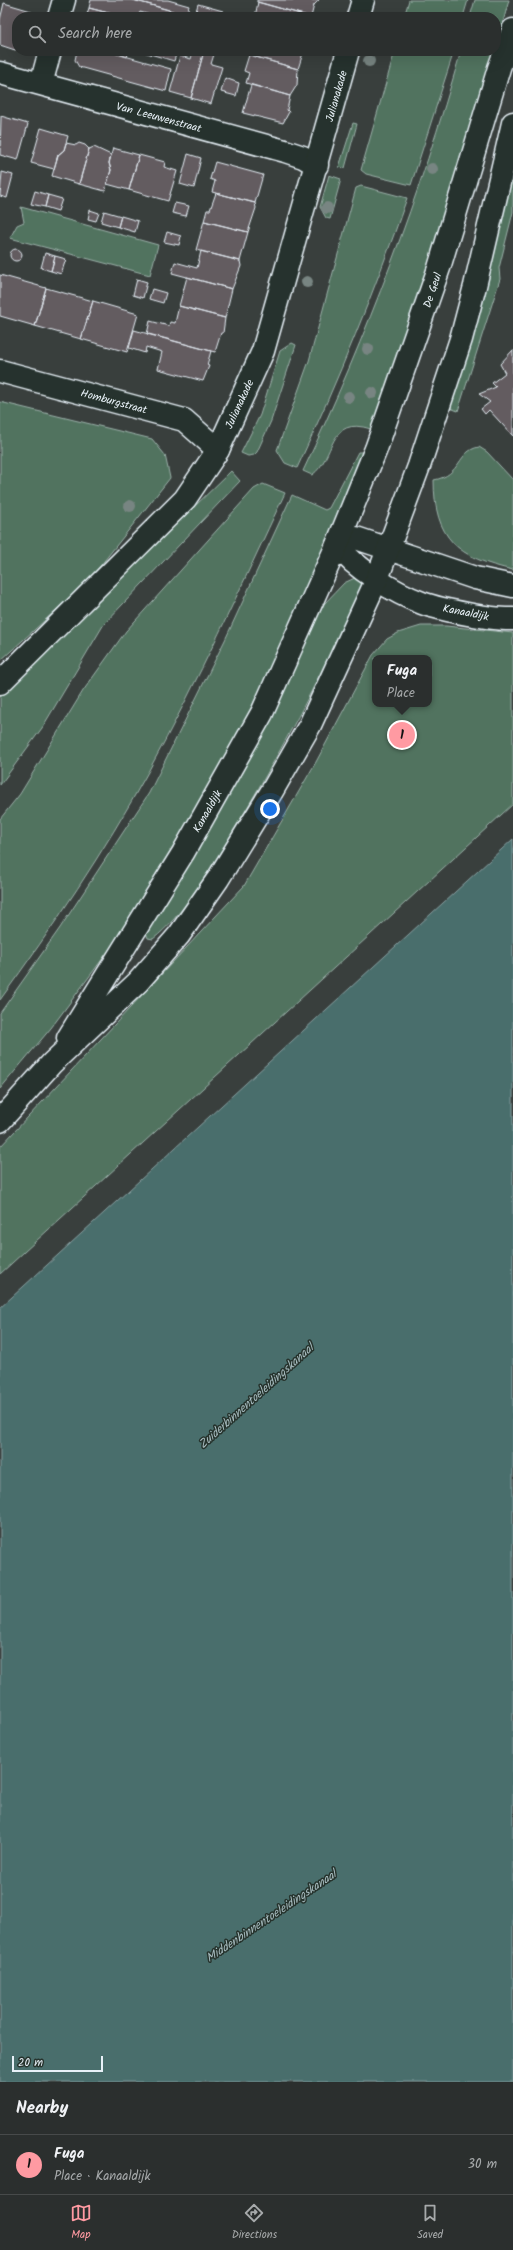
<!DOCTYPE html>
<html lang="en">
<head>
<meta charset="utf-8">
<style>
	:root { --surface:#2b2f2e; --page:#333736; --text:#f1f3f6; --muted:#a6a9aa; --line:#474a4a; --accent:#ff9aa2 }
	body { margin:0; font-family:Kalam,sans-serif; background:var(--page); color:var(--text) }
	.scale { position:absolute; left:12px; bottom:10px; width:91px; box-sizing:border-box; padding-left:4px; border:2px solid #e8f1f8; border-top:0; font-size:11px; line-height:14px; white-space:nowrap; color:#e8f1f8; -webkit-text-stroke:3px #26332d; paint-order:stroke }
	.you { position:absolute; left:270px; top:809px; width:14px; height:14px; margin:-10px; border:3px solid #fff; border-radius:50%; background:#1a73e8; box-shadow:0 0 0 6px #1a73e833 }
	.badge { display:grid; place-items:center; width:26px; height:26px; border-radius:50%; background:var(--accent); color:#111; font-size:13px; font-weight:700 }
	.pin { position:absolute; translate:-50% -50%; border:2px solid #fff; box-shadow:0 1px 4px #0006 }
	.popup { position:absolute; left:372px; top:655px; width:60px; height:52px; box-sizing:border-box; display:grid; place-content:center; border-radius:8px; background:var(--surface); filter:drop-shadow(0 1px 3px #0005); font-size:13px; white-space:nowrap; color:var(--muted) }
	.popup b { font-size:15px; color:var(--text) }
	.popup::after { content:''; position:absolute; left:50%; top:100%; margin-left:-8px; border:8px solid transparent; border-top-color:var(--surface) }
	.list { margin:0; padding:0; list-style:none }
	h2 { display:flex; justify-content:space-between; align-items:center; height:52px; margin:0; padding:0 16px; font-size:17px }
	h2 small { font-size:13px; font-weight:400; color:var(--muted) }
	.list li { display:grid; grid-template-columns:26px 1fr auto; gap:12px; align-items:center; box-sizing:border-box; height:60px; padding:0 16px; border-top:1px solid var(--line) }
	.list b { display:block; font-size:15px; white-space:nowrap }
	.list p { margin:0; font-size:13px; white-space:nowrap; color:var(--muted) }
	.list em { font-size:13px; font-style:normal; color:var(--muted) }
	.icon { flex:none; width:22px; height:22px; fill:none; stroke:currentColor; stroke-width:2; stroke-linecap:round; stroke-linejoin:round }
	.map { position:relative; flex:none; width:513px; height:2082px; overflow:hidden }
	.search { position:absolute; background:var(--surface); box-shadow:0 4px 16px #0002; left:12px; right:12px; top:12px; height:44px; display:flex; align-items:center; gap:10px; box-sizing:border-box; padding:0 14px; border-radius:16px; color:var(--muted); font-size:15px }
	.sheet { height:112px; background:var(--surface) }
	nav { display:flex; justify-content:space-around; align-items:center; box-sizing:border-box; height:56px; border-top:1px solid var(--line); background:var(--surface); font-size:11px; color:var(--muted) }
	nav a { display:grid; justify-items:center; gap:2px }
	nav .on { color:var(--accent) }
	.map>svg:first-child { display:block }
</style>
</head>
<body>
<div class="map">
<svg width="513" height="2082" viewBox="0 0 513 2082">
	<rect width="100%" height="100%" fill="#393f3d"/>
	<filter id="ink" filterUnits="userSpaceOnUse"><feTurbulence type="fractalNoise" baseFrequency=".025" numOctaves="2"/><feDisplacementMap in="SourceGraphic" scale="8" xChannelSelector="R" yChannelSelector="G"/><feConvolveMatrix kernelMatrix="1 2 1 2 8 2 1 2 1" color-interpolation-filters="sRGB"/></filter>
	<g filter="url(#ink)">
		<!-- green -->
		<path fill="#51735e" stroke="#9cb2ab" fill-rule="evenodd" d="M409,0h59l-5,17h-59z
			M475,0h34l-13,48v-31h-26z
			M395,51h59l-43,134 -45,-11 -5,-4z
			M461,51h34l-45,153 -79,225c-44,-14 -35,29 -59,46l-9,-4c64,-135 117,-276 158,-420z
			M353,123l4,1 -12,44 -6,-1z
			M513,167v45l-14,56 1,11 -42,132 -8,-3 15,-49z
			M329,175l12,4 -11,40 -4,-1 -6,-11z
			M361,186l46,12c-32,92 -69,182 -110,270l-12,-5 -8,-13 32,-89 47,-173z
			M21,207l137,38 -8,30 -140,-37 7,-13 7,-3z
			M292,343l4,2 -25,76 -14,31 -3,3 -6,1 -7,-3 19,-38 20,-64z
			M0,402l152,37 13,16 5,23 -81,102 -89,81z
			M479,447l8,5 26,28v90c-55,-12 -79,-31 -79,-90 28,-5 23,-29 45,-33z
			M358,452h4l-24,64 -64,146 -50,100 -112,184 -61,82 -51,61v-76l60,-85 89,-135 76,-153 67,-145 33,15 4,-2z
			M231,471l9,10 -136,143 -62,104 -42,57v-89z
			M263,484l22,9c-44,94 -87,188 -137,279 -44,80 -95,155 -148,228v-181l20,-25 63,-103 43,-60 128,-142z
			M357,577l5,4v5c-40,89 -85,174 -136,257 -19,30 -44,74 -73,96l-5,-1 -2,-5 2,-5 71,-115 50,-95 55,-114 20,-21z
			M421,626h25l67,7v171l-513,470v-127l244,-261 72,-124 57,-107 14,-16 11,-6zM375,658h54v46h-54z"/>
		<!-- water -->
		<path fill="#496e6c" stroke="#89a2a4" d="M513,839v1243h-513v-774z"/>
		<!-- building -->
		<path fill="#645b61" stroke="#e8f1f8" d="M91,0h42l40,11 -2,6h-13l-18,-5 -2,5h-14l-35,-9z
			M133,0h35l21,6 -3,9z
			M257,0h62l-5,5 -3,12 -54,-15z
			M258,2l53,15h-56z
			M4,3l27,8 -1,6h-13v32l-2,1 -15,-5v-25z
			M198,4l25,7 -1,6 -27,-2z
			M89,8l35,9h-38z
			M77,51h30l64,18 -5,22 -87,-24 -4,-7z
			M107,51h22l-2,6z
			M140,51h37l-3,10z
			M193,51h11l-13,47 -21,-6 10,-36 11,3z
			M204,51h11l-4,13 11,3 -11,37 -20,-6z
			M258,51h45v2l-5,16 -42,-12z
			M249,55l49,14 -1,16 -7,11 -44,-13 3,-10 -5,-2z
			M225,78l14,5 -3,13 -15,-4z
			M251,85l39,11 -3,14 2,2 -6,11 -40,-10z
			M1,116l27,8 -10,36 -18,-5z
			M41,128l27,8 -4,14 -6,5 -4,14 -23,-6z
			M66,143l10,2 3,-2 6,2 4,4 -10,35 -27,-8 6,-21 6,-5z
			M94,147l17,8 -2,8 2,7 -6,21 -26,-7 10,-35z
			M113,148l26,7 -10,35 -22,-6 4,-14 -2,-7z
			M188,154l13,4 -7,30 -14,-4z
			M139,155l26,7 -1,5 13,4 -9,30 -39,-11z
			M215,162l48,13 -8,28 -43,-11 3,-11 -5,-2z
			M2,172l11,3 -6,23 -7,-2z
			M35,191l13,4 -3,12 -14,-3z
			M216,193l39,10 1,5 -8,24 -44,-11 3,-11h3z
			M48,195l14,4 -4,12 -13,-4z
			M175,203l14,3 -3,10 -14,-3z
			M90,210l9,3 -3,8 -8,-2z
			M104,211l17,5 -3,11 -17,-5z
			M121,216l17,5 -3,11 -17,-5z
			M204,221l44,11 -8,29 -44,-11z
			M167,232l14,4 -2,9 -15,-3z
			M10 255a6 6 0 1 1 12 0a6 6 0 1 1-12 0Z
			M201,251l39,10 1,5 -9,23 -60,-16 3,-11 22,6z
			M45,253l10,3 -4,15 -10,-3z
			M55,256l11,3 -5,15 -10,-3z
			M0,275l46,13 -11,38 -35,-10z
			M187,277l45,12 -7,29 -46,-12z
			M137,279l10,3 -4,16 -10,-3z
			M46,288l47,13 -12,38 -46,-13z
			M152,289l14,4 -3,10 -14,-4z
			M93,301l45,13 -11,38 -46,-13z
			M179,306l46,12 -2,15h-2l-6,19 -68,-18 3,-13 19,5 1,-4 5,1z
			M134,330l77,21 -4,14 2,1 -6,15 -45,-12 4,-17 -16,-5 -1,6 -16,-5z
			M513,350v86l-24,-26 -4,4 -4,-5 9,-7 -11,-8 17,-7 -4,-4 13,-10 -5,-9z"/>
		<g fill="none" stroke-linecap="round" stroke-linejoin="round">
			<!-- minor casing -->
			<g stroke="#e8f1f8" stroke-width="25">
				<path id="minor" d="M59,17l5,-17
					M0,73l285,78 18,6 14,8
					M41,84l9,-33
					M0,371l184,49 34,30"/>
			</g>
			<!-- tertiary casing -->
			<g stroke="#e8f1f8" stroke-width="25">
				<path id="tertiary" d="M358,17l5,-17
					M513,586l-38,-8 -119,-40 -19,7c17,23 58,48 85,58 19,7 72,17 91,16
					M0,683l185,-184 33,-49 45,-99 85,-300"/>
			</g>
			<!-- secondary casing -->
			<g stroke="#e8f1f8" stroke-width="25">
				<path id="secondary" d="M68,1038l115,-185 79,-140 75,-168 39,-96 63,-181 60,-200 14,-38
					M0,1121l52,-58 86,-81 41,-47 39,-56 54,-88 38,-66 67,-146 42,-113 42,-127 14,-53 38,-163"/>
			</g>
			<!-- minor -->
			<use href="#minor" stroke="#26332d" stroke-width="22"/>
			<!-- tertiary -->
			<use href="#tertiary" stroke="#26332d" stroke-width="22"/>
			<!-- secondary -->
			<use href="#secondary" stroke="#26332d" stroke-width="22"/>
		</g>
		<!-- trees -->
		<g fill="#788582">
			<circle cx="369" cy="61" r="6"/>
			<circle cx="432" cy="169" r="6"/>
			<circle cx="327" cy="208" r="6"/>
			<circle cx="307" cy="282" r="6"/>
			<circle cx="368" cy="349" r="6"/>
			<circle cx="372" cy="393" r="6"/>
			<circle cx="349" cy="397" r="6"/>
			<circle cx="130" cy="506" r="6"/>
		</g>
	</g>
	<g text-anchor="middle" stroke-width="3" stroke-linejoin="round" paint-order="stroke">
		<!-- street labels -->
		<g font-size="11" fill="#e8f1f8" stroke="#26332d">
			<text transform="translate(336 96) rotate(-74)" y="4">Julianakade</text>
			<text transform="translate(159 117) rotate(15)" y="4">Van Leeuwenstraat</text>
			<text transform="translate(432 290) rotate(-71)" y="4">De Geul</text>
			<text transform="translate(114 401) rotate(15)" y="4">Homburgstraat</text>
			<text transform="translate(239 404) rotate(-65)" y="4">Julianakade</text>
			<text transform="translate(466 612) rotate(11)" y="4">Kanaaldijk</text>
			<text transform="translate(207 811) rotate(-60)" y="4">Kanaaldijk</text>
		</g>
		<!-- water labels -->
		<g font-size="12" font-style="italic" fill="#a8bdc0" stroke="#26332d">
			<text transform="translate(256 1396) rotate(-42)" y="4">Zuiderbinnentoeleidingskanaal</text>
			<text transform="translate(271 1916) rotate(-34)" y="4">Middenbinnentoeleidingskanaal</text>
		</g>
	</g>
</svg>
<div class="scale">20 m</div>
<div class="you"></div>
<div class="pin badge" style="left:402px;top:735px">1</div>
<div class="popup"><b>Fuga</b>Place</div>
<div class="search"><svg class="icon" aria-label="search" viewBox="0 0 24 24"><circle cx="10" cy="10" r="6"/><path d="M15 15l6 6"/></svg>Search here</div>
</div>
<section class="sheet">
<h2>Nearby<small></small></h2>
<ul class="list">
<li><span class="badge">1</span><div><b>Fuga</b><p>Place · Kanaaldijk</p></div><em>30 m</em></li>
</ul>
</section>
<nav>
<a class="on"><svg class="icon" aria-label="map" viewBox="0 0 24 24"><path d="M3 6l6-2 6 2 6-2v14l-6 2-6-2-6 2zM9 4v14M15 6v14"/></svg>Map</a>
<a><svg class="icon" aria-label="directions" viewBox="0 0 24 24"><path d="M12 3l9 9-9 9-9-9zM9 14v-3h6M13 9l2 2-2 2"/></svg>Directions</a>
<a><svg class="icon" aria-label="saved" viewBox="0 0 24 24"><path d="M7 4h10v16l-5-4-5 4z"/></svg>Saved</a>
</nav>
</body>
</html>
